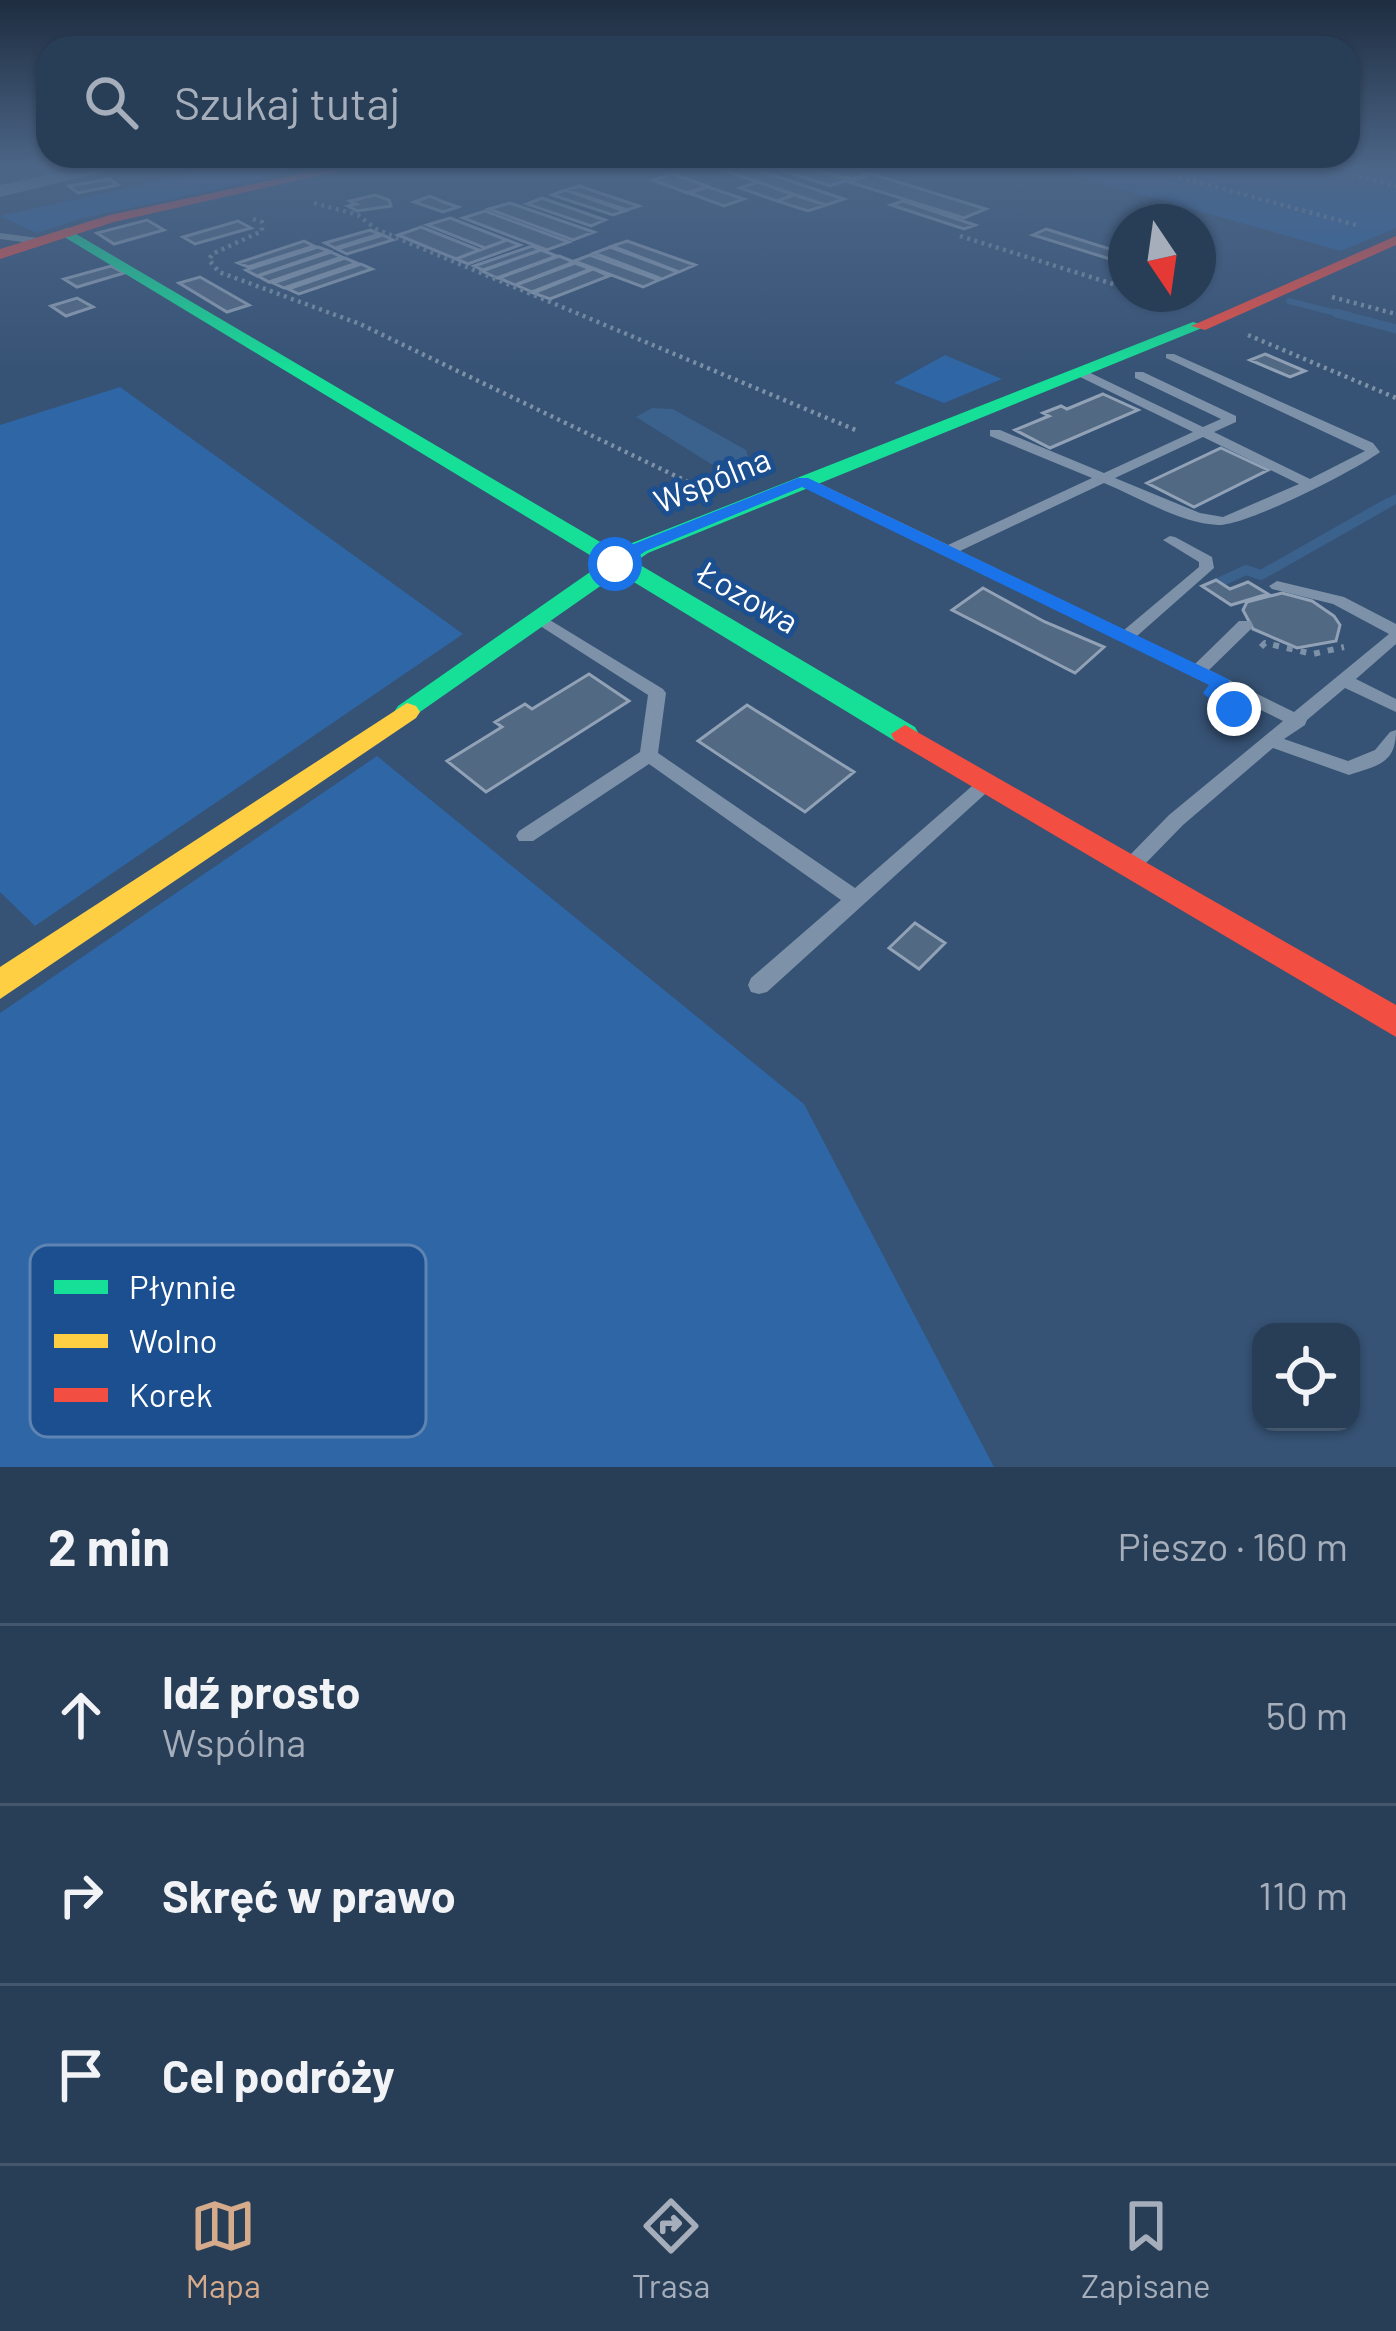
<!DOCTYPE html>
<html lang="pl">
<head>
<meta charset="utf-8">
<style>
	:root { --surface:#283e57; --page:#344961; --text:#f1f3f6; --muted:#a5aeba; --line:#44576d; --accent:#d6ab8b }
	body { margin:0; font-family:Barlow,sans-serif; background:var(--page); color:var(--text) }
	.controls { position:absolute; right:36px; bottom:36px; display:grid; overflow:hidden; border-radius:24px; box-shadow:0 3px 9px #0004 }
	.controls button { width:108px; height:108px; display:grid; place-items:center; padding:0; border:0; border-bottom:3px solid var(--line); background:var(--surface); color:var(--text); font:60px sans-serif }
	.compass { position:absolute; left:1108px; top:204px; width:108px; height:108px; border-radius:50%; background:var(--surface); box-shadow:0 3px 9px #0004; rotate:167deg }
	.stop { position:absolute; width:36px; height:36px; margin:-27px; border:9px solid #1a73e8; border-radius:50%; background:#fff }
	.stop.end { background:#1a73e8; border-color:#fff; box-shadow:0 3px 12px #0008 }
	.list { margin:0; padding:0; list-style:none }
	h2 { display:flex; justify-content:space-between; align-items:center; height:156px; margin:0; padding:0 48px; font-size:51px }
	h2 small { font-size:39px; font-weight:400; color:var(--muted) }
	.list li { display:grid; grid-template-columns:78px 1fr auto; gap:36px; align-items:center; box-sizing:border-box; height:180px; padding:0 48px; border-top:3px solid var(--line) }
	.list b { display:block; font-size:45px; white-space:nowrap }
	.list p { margin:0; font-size:39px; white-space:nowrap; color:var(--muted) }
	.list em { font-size:39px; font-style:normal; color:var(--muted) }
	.icon { flex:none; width:66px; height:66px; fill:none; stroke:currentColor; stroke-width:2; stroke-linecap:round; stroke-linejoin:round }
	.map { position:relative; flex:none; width:1396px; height:1467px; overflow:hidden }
	.search { position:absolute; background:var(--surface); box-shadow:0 3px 9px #0004; left:36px; right:36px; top:36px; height:132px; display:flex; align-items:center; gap:30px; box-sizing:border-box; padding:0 42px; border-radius:36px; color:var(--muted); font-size:45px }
	.sheet { height:696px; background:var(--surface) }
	nav { display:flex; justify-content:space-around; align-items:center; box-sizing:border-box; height:168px; border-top:3px solid var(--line); background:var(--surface); font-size:33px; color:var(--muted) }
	nav a { display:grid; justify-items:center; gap:6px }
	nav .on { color:var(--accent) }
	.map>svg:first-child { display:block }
</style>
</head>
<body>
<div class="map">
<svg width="1396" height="1467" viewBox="0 0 1396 1467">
	<rect width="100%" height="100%" fill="#365274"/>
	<!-- green -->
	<path fill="#2f66a5" d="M223,167h95l-235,51 -46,15 -37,-17z
		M1043,167h353v61l-55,23z
		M945,355l57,24 -58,24 -50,-20z
		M120,387l343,247 -428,292 -35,-34v-467z
		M377,756l427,348 190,363h-994v-454z"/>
	<!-- water -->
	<path fill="#3b618d" d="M652,408l21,1 73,41 3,9 -21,8 -17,-3 -75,-47z"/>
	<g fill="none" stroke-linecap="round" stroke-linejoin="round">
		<!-- stream-far2 -->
		<path stroke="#3b618d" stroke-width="6" d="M1289,301l59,15"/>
		<!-- stream-far1 -->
		<path stroke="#3b618d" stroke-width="9" d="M1336,313l60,16
			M1383,506l13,-7"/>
		<!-- stream -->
		<path stroke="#3b618d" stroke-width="10" d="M1220,582l26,-12 15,5 127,-72"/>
	</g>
	<!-- building -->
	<path fill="#526984" stroke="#92a2b6" stroke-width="3" d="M713,167h36l95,32 -18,6z
		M792,167h59l19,6 -17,6 -41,-10 36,11 -18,6 -48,-16z
		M673,174l34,12 -20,7 -34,-13z
		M872,174l114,35 -22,9 -115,-36z
		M109,179l9,6 -40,8 -9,-7z
		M758,182l36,13 -17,6 -37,-13z
		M579,186l60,20 -12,4 -61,-20z
		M708,187l36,12 -20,7 -35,-13z
		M565,190l60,21 -12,4 -61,-20z
		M375,195l14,5 2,6 -34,5 -9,-5 8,-2 -6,-3z
		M794,195l32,10 -18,6 -31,-10z
		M430,196l11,5 17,6 -15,5 -29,-10z
		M542,198l63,22 -14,6 -64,-22z
		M903,201l72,24 -11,4 -73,-24z
		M510,203l84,29 -21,8 -84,-31z
		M485,211l84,31 -22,8 -84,-32z
		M450,218l57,22 -22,8 -58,-23z
		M147,220l17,10 -50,14 -17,-11z
		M238,221l13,7 -56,16 -12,-7z
		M421,227l58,23 -23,9 -58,-24z
		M1046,229l80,25v10l-93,-29z
		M370,230l10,4 -45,14 -10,-5z
		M383,235l10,5 -46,14 -10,-5z
		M507,240l13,5 -52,19 -12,-5z
		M304,241l10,5 -66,21 -10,-4z
		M627,241l68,24 -16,7 -67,-26z
		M532,246l8,4 -57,20 -9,-4z
		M318,247l11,4 -72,25 -11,-6z
		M610,247l68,25 -16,7 -68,-26z
		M541,250l16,6 -60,22 -15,-7z
		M331,252l11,5 -73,25 -11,-6z
		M590,255l69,25 -16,7 -69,-26z
		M559,256l15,6 -59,23 -16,-7z
		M345,258l12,5 -73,25 -11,-5z
		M575,263l16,6 -59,23 -16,-7z
		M361,264l11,5 -73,25 -11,-5z
		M111,266l13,7 -47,14 -13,-8z
		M593,269l16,7 -59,23 -17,-6z
		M200,277l49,28 -22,7 -48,-29z
		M77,298l16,9 -27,9 -15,-10z
		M1265,354l40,17 -15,6 -40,-17z
		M1103,394l35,16 -88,38 -35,-18 34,-14 -6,-3 18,-7 6,3z
		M1221,448l47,22 -74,37 -47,-24z
		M1216,580l14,9 18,-7 20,12 -37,11 -29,-19z
		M983,588l62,34 59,25 -29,26 -123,-63z
		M1282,593l30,8 22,15 6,9 -4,16 -39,7 -44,-19 -10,-19 4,-8z
		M589,674l40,27 -143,91 -39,-31 55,-34 -7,-5 30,-18 7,5z
		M747,705l107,67 -49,40 -107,-71z
		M915,923l30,20 -26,26 -30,-21z"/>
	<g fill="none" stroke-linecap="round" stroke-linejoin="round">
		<!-- path-far1 -->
		<path stroke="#7d92a8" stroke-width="4.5" stroke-dasharray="3 4.5" stroke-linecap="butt" d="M1143,167l217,59
			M1344,173l52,13
			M314,203l44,12 18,14 482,202
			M253,219l9,3v9l-50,23 -3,6 10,12 141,52 347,167
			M960,236l166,52
			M1144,294l30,9
			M1332,297l64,17
			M1248,335l148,63"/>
		<!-- path -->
		<path stroke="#7d92a8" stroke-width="6" stroke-dasharray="6 8" stroke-linecap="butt" d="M1261,647l4,-4 48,11 31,-7"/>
		<!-- lane -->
		<path fill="#7d92a8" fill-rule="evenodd" d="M0,233l38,5 5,3 -5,3 -38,-5z
			M1166,354h8l199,89 7,9c-24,18 -134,74 -162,73 -38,-2 -78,-27 -114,-42l-144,68 164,79 75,-63v-5l-36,-22 7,-4 5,1 37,20 2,11 -77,68 58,28 44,-43h12l2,4 -2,4 -42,41 85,42 95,-78 -56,-30 -61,-15 -3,-3 8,-5 67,16 52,27v20l-40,35 40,20v13l-51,-24 -38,32 -2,5 -21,14 64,22 27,-11 15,-18 6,-2c0,34 -18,35 -47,45l-76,-27 -90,77 -41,42h-14l-3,-5 3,-5 41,-42 114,-94 -487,-240 7,-4 5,1 140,67 144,-67 -102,-42v-6h10l104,43 89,-41 -115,-56 -2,-3 6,-4 121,58 18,-8 -86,-41v-6h8l93,44v6l-22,10 96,47 55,-28 -199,-93zM1203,437l96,47 -76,33 -23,-4 -85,-35z
			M540,614l123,75 3,4 -8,60 197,135 124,-108h14l2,5 -228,207 -8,2 -8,-2 -3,-7 3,-7 90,-78 -192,-136 -116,77h-14l-3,-5 3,-5 121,-79 8,-57 -114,-73 -2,-3z"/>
		<!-- street -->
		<path fill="#7d92a8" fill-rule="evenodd" d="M86,167h37l-123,30v-12z"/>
		<!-- fast -->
		<path fill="#16e098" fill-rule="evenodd" d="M66,228l553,325 13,-10 561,-221 14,4 -559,227 -13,9 280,165 4,7 -4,7h-20l-276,-168 -212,148 -9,-3 -4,-6 4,-6 205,-143 -542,-328 -2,-3z"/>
		<!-- slow -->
		<path fill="#ffcf43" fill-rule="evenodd" d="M407,703l9,3 4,6 -4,6 -416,281v-32z"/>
		<!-- jam -->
		<path fill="#f24e42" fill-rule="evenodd" d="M332,167h25l-243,55 -114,37v-10l110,-34z
			M1396,236v9l-191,85 -14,-4z
			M905,725l491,280v32l-501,-296 -4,-7z"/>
	</g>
	<!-- sky -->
	<linearGradient id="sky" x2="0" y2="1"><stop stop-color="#1e2d40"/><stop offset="0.45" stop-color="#4c6688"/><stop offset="1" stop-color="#4c6688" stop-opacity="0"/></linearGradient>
	<rect width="1396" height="373" fill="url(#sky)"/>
	<!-- route -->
	<path fill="#1a73e8" d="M798,478h10l420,201 3,5 -7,8 19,17 -16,5 -24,-21 6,-8 -407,-198 -156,64 -25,16 -14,-3 27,-20z"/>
	<g text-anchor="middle" stroke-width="10" stroke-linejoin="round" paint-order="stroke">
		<!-- street labels -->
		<g font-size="33" fill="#fff" stroke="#1b4f8f">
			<text transform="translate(712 480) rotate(-22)" y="12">Wspólna</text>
			<text transform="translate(748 597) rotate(30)" y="12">Łozowa</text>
		</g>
	</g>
	<!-- legend -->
	<rect x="30" y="1245" width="396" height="192" rx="18" fill="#1b4f8f" stroke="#5f84b1" stroke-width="3"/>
	<rect x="54" y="1280" width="54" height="14" fill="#16e098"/>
	<rect x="54" y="1334" width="54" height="14" fill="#ffcf43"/>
	<rect x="54" y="1388" width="54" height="14" fill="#f24e42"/>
	<g font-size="33" fill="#fff">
		<text x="129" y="1299">Płynnie</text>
		<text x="129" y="1353">Wolno</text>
		<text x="129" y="1407">Korek</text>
	</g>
</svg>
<div class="controls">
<button><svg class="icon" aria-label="locate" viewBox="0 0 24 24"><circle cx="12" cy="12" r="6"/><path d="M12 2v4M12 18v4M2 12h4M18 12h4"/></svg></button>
</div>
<svg class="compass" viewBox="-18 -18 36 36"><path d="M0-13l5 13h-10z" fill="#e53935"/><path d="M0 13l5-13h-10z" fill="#a5aeba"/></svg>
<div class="stop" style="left:615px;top:564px"></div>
<div class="stop end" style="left:1234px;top:709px"></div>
<div class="search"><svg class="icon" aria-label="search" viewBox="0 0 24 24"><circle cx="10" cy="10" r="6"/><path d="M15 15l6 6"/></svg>Szukaj tutaj</div>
</div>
<section class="sheet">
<h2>2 min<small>Pieszo · 160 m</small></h2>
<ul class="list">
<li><svg class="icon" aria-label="ahead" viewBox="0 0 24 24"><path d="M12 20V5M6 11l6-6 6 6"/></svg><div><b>Idź prosto</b><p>Wspólna</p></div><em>50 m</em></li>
<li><svg class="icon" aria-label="right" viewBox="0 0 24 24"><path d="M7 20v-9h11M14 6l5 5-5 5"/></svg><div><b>Skręć w prawo</b></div><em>110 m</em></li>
<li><svg class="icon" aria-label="arrive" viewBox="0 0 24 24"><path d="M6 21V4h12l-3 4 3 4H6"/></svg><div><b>Cel podróży</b></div></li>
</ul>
</section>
<nav>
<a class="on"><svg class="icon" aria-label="map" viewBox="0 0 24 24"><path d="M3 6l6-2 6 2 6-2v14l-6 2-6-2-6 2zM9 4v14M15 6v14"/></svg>Mapa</a>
<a><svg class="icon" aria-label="directions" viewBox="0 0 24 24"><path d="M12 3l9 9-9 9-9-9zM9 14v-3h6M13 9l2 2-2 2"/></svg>Trasa</a>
<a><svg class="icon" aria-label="saved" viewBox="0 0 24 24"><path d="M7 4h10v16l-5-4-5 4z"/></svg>Zapisane</a>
</nav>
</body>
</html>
